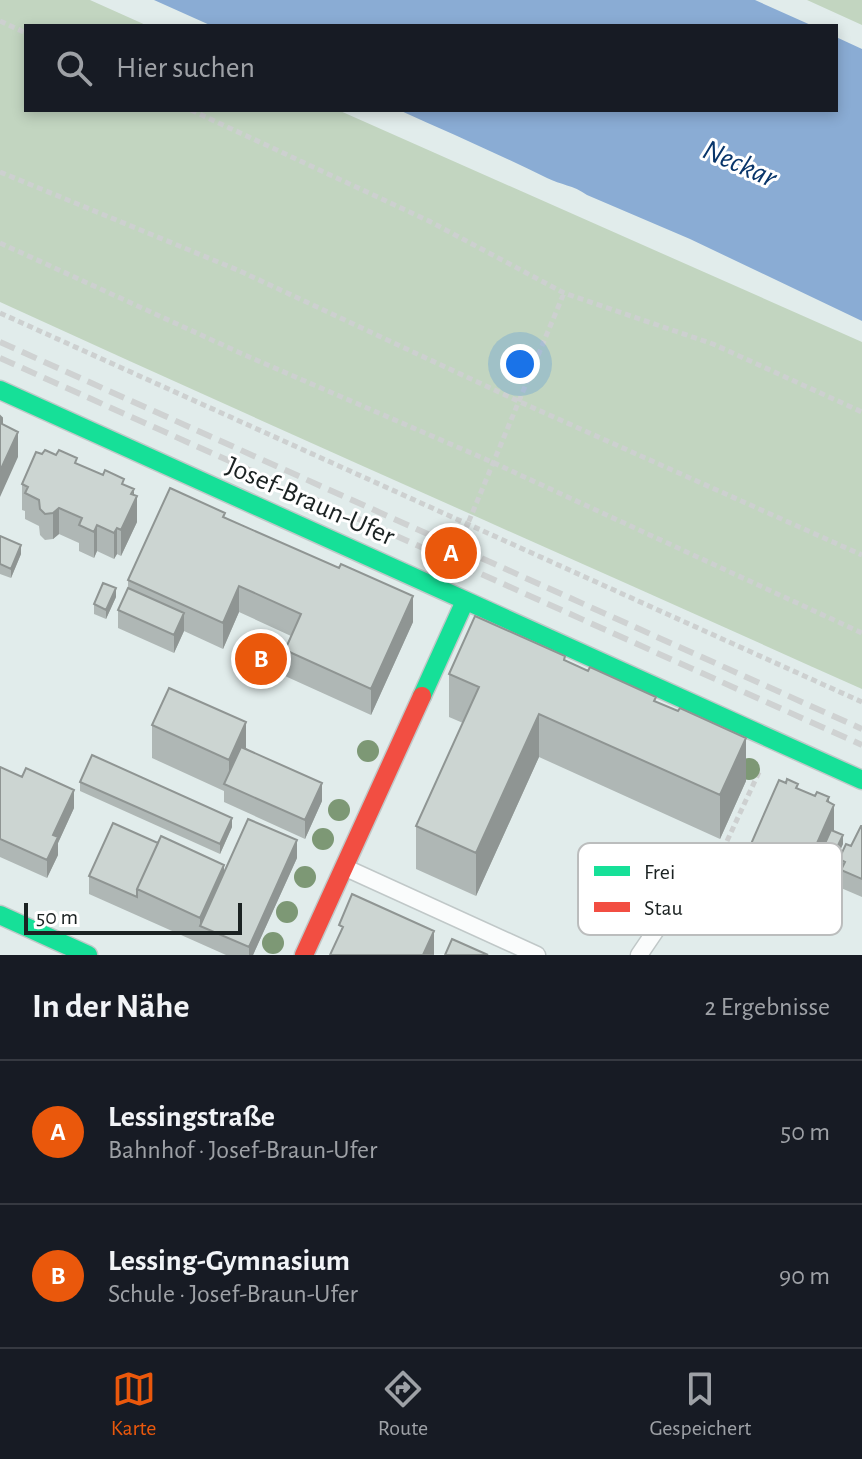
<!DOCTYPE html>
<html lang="de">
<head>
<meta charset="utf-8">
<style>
	:root { --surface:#171b24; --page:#20242c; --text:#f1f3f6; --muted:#9ea1a6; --line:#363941; --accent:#ea580c }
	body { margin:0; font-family:"Alegreya Sans",sans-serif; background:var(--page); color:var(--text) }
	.scale { position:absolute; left:24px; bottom:20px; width:218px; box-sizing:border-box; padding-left:8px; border:4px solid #1b2222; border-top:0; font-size:22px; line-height:28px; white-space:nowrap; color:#1b2222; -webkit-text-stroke:6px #fff; paint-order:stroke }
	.you { position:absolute; left:520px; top:364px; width:28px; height:28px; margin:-20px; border:6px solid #fff; border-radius:50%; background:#1a73e8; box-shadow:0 0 0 12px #1a73e833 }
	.badge { display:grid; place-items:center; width:52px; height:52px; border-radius:50%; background:var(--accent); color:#fff; font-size:26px; font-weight:700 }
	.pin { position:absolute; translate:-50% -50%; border:4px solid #fff; box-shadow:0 2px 8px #0006 }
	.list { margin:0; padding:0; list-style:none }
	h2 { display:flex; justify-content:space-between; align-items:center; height:104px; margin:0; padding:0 32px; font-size:34px }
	h2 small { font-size:26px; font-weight:400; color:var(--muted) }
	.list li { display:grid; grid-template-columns:52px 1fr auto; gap:24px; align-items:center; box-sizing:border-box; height:144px; padding:0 32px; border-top:2px solid var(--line) }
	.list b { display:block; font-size:30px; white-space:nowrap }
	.list p { margin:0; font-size:26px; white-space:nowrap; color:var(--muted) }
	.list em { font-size:26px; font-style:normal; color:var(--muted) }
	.icon { flex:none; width:44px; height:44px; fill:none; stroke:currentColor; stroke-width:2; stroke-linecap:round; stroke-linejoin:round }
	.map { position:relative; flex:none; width:862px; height:955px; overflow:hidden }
	.search { position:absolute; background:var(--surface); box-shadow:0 4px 12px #0003; left:24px; right:24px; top:24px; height:88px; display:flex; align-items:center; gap:20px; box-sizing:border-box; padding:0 28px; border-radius:0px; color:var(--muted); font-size:30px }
	.sheet { height:392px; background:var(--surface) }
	nav { display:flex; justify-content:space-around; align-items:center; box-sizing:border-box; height:112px; border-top:2px solid var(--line); background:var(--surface); font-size:22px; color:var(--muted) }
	nav a { display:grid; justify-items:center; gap:4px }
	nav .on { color:var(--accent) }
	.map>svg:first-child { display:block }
</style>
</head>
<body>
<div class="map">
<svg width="862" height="955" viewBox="0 0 862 955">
	<rect width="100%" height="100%" fill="#e1eceb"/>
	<!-- green -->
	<path fill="#c2d5c0" d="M0,0h90l58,26h-122v84h312l524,232v347c-287,-129 -576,-256 -862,-387z
		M807,0h55v25z"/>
	<!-- water -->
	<path fill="#8aacd4" d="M154,0h601l58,26h-601z
		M836,37l26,12v272l-172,-82 -103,-44c-14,-10 -26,-10 -40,-17 -49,-24 -99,-46 -148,-68h437z"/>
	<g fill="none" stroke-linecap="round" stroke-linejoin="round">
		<!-- lane casing -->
		<g stroke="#c0c8c8" stroke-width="19">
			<path id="lane" d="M346,868l191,87
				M639,955l17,-25 27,-64"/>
		</g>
		<!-- fast casing -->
		<g stroke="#c0c8c8" stroke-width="21">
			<path id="fast" d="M0,390l862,390
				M422,696l43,-95
				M0,915l88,40"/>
		</g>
		<!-- jam casing -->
		<g stroke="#c0c8c8" stroke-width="21">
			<path id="jam" d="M304,955l118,-259"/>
		</g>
		<!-- path -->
		<path stroke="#cdd0d0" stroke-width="5" stroke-dasharray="6 4" stroke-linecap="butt" d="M0,21l26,12
			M191,110l238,111 135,72 149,51 149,68
			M0,172l240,99 278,130 344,154
			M0,243l247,113 245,106 370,171
			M0,313l862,389
			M448,555l13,-15 103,-247
			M727,841l33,-71"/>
		<!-- lane -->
		<use href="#lane" stroke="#fafcfc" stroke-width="16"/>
		<!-- fast -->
		<use href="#fast" stroke="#16e098" stroke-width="18"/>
		<!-- jam -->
		<use href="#jam" stroke="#f24e42" stroke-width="18"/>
		<!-- rail -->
		<path stroke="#cfd2d2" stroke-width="6" stroke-dasharray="16 8" stroke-linecap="butt" d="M0,342l862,387
			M0,358l862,387"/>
	</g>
	<!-- trees -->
	<g fill="#7d9875">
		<circle cx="368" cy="751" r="11"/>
		<circle cx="749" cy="769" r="11"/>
		<circle cx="339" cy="810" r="11"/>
		<circle cx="323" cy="839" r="11"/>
		<circle cx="305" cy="877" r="11"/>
		<circle cx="287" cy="912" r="11"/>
		<circle cx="273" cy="943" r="11"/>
	</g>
	<!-- wall -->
	<path fill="#afb7b5" d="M77,464l47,21 10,10 3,27 -16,34 -4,-2 -3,5 -17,-8 -3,7 -15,-7v-8l-20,-9 -6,5 -8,1 -5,-5 -1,-9 -14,-7v-8l-3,-1v-26z
		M225,517l188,105 -42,93 -86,-39v-26l6,-14 -52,-24 -16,37 -39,-18 -10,22 -56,-25v-18l10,-22v-8z
		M0,536l21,18 -10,24 -11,-4z
		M116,597l-10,22 -12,-5v-10z
		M565,660l91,41 90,80 -26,58 -181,-82 -63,139 -60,-27v-43l47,-103 -14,-6v-43z
		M152,725l94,23 76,53 -17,38 -81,-37v-11l-72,-33z
		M0,767l74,41 -16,35v12l-11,23 -47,-21z
		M80,782l152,45 -12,27 -140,-63z
		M798,789l31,13 5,29 9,13 -14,30 -11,-6 -12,26 -19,-8 -2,5 -15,-7v-6l-19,-8v-26z
		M862,826v71l-21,-9v-10l-2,-1v-18l12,-13z
		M297,858l-44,97h-27l-137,-61v-18l135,-4z"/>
	<!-- shaded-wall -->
	<path fill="#8f9593" d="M18,432v25l-18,40v-26z
		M134,489v14l3,-7v26l-16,34v-26z
		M59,508v26l-6,5v-26z
		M97,525v26l-3,7v-26z
		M117,528v26l-3,5v-26z
		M21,545v9l-10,24v-9z
		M239,586v26l-16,37v-26z
		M116,588v9l-10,22v-9z
		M413,596v26l-42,93v-26z
		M184,613v18l-10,22v-18z
		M539,714v43l-63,139v-43z
		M246,722v33l-17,31v-26z
		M746,738v43l-26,58v-44z
		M322,783v18l-17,38v-19z
		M74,790v18l-16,35v12l-11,23v-18l6,-25z
		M829,797v20l5,-12v26l-13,29 -3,-1v9l-12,26v-26z
		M232,818v9l-12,27v-10z
		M843,835v9l-14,30v-10z
		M297,840v18l-44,97h-4v-8z
		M787,860v26l-2,5v-26z
		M224,865v26l-24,35v-8z
		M434,931v24h-11z"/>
	<!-- building -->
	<path fill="#ccd5d2" stroke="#8f9593" stroke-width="2" d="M0,416l2,2v6l16,8 -18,39z
		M45,450l11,5 3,-5 18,8 -2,5 28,12 2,-5 19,9 -2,5 12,5 -3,5 6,2 -16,34 -4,-2 -3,5 -17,-8 -3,7 -15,-7 3,-7 -23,-10 -6,5 -8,1 -5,-5 -1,-9 -14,-7 3,-6 -6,-3 14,-32 6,2z
		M170,488l55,25 -2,4 116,51 2,-4 72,32 -42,93 -86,-39 16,-36 -62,-28 -16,37 -95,-43z
		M0,536l21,9 -10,24 -11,-5z
		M103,583l13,5 -10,22 -12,-6z
		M128,588l56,25 -10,22 -56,-25z
		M475,616l90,40 -1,4 24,11 2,-4 66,30 -2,4 24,10 2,-3 66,30 -26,57 -181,-81 -63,139 -60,-27 63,-139 -30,-13z
		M169,688l77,34 -17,38 -77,-35z
		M241,747l81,36 -17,37 -81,-36z
		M92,755l140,63 -12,26 -140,-62z
		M0,767l22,10 4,-9 48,22 -21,45 5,2 -11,23 -47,-21z
		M787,779l11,5 -2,4 19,8 2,-4 12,5 -2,4 7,4 -28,63 -19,-8 -2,5 -15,-7 2,-5 -21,-9 28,-64 7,3z
		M248,819l49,21 -48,107 -49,-21z
		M113,823l45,20 -21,46v8l-48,-21z
		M861,826h1v53l-21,-9 4,-8 -6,-3 7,-15 5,2z
		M831,830l12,5 -14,29 -11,-5z
		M161,836l63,29 -24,53 -63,-29z
		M352,894l82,37 -11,24h-93l13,-28 -4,-2z
		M452,939l36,16h-43z"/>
	<g text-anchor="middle" stroke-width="6" stroke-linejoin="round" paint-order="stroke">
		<!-- street labels -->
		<g font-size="28" fill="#1b2222" stroke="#fff">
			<text transform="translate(311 500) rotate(24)" y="10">Josef-Braun-Ufer</text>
		</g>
		<!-- water labels -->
		<g font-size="30" font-style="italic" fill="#08356a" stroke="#fff">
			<text transform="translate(740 163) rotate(24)" y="10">Neckar</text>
		</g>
	</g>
	<!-- legend -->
	<rect x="578" y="843" width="264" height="92" rx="12" fill="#fff" stroke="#bbbdbd" stroke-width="2"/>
	<rect x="594" y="866" width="36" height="10" fill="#16e098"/>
	<rect x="594" y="902" width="36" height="10" fill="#f24e42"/>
	<g font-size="22" fill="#1b2222">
		<text x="644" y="879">Frei</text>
		<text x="644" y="915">Stau</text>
	</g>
</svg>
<div class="scale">50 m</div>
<div class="you"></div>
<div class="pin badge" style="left:451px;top:553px">A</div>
<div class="pin badge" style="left:261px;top:659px">B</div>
<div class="search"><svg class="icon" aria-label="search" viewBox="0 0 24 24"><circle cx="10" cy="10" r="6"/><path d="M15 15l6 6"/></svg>Hier suchen</div>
</div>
<section class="sheet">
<h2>In der Nähe<small>2 Ergebnisse</small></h2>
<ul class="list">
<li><span class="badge">A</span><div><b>Lessingstraße</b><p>Bahnhof · Josef-Braun-Ufer</p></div><em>50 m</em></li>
<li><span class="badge">B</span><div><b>Lessing-Gymnasium</b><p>Schule · Josef-Braun-Ufer</p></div><em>90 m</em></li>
</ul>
</section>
<nav>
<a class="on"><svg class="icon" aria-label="map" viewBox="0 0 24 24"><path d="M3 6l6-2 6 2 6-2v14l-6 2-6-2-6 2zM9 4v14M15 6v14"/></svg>Karte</a>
<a><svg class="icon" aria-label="directions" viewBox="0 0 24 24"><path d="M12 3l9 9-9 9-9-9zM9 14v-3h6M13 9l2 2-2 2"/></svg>Route</a>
<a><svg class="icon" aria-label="saved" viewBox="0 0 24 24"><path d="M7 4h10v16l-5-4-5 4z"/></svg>Gespeichert</a>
</nav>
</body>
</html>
